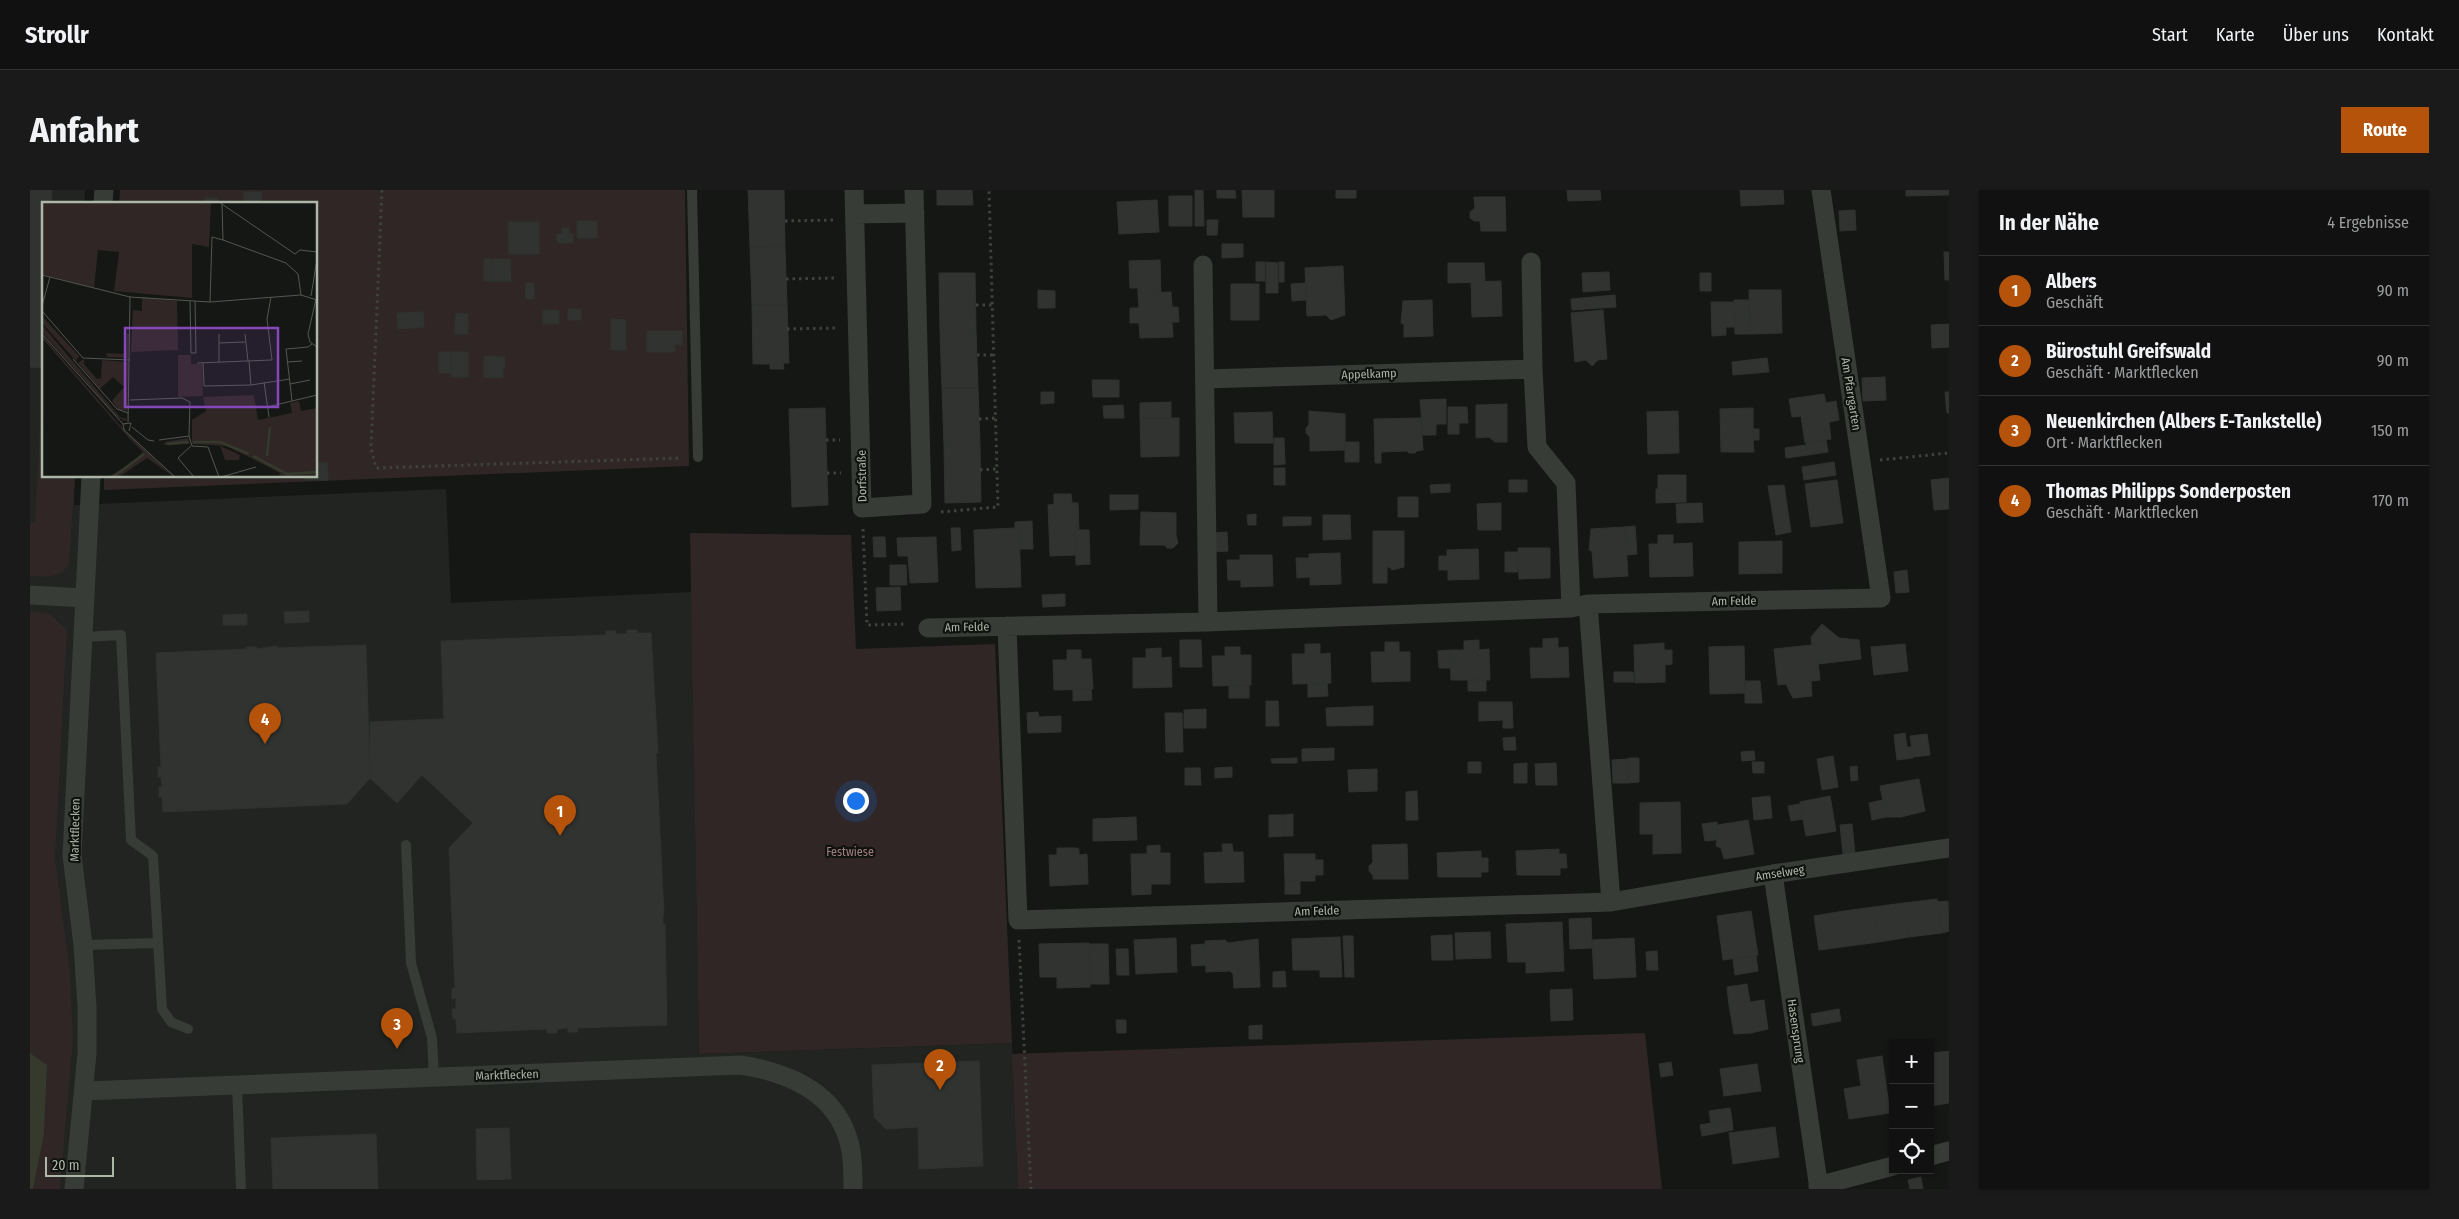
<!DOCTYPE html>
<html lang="de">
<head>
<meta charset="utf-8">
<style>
	:root { --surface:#101110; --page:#191a19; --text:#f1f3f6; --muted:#9c9d9f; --line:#303130; --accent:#b45309 }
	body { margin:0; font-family:"Fira Sans Condensed",sans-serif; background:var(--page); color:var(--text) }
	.controls { position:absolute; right:15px; bottom:15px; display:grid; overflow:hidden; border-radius:0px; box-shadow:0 1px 4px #0004 }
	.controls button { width:45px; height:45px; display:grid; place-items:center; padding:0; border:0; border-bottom:1px solid var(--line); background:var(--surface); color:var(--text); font:25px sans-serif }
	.scale { position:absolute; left:15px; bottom:12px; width:69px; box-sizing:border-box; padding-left:5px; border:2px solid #adb7a7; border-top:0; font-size:14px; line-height:18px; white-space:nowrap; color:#adb7a7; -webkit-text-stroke:4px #101210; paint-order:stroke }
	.you { position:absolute; left:825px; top:610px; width:18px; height:18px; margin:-12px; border:4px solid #fff; border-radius:50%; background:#1a73e8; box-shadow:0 0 0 8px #1a73e833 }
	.badge { display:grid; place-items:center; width:32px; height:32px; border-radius:50%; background:var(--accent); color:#fff; font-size:16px; font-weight:700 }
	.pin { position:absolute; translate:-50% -41px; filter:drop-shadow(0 1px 2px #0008) }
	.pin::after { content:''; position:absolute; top:26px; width:18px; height:15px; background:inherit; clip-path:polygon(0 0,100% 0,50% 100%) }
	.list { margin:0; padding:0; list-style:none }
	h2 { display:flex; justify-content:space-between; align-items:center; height:65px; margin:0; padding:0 20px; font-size:21px }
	h2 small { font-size:16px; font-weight:400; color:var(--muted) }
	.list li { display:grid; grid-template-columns:32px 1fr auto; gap:15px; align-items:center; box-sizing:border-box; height:70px; padding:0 20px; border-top:1px solid var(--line) }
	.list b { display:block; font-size:19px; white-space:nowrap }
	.list p { margin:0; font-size:16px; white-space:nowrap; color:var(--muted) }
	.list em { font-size:16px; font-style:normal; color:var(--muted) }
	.icon { flex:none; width:28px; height:28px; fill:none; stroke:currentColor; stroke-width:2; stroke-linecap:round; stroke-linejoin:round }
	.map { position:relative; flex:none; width:1919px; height:999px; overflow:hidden; border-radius:0px }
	header { display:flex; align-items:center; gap:30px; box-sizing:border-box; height:70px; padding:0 25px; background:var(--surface); border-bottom:1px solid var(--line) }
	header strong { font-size:24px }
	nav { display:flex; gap:28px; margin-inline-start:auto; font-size:18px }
	.intro { display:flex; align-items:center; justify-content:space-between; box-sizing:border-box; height:120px; padding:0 30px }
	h1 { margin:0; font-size:35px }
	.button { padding:12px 22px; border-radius:0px; background:var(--accent); color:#fff; font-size:18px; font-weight:700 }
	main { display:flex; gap:30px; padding:0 30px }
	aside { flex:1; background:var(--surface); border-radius:0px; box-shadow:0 1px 4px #0004 }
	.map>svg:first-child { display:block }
</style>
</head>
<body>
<header>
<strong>Strollr</strong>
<nav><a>Start</a><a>Karte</a><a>Über uns</a><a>Kontakt</a></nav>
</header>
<div class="intro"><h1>Anfahrt</h1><a class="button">Route</a></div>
<main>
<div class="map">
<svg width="1919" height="999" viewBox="0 0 1919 999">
	<rect width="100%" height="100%" fill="#151715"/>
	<!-- built -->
	<path fill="#212421" d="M0,0h55l-1,14h-40v272h31l-1,29 372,-16 5,114 241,-11 7,462 313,-11 6,146h-988z"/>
	<!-- green -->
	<path fill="#2f2625" d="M90,0h565l4,276 -585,24v-14h212v-272h-197z
		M14,160v126h31l-6,89c-11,14 -22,12 -39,11v-53h5z
		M660,343l161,2 5,114 139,-5 17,399 -313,11z
		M0,421l20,3 17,16 -12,228 15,115 3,67 -13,149h-27l11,-55 3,-69 -17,-12z
		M1615,843l17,156h-644l-6,-135z"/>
	<!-- water -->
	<path fill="#353a2c" d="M0,863l17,12 -3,69 -11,55h-3z"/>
	<!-- building -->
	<path fill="#303330" stroke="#2f332f" d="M0,0h22l-1,14h-7l-1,164 -13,-1z
		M718,0h36l1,56 -35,1z
		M907,0h35l1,15h-36z
		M1165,0h8l1,36h-9z
		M1187,0h18l1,8h-19z
		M1212,0h32v27h-31z
		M1306,0h20v8h-20z
		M1537,0h33l1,10 -33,1z
		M1710,0h43l1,14 -43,2z
		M1876,0h43v5l-43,1z
		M214,2h18l-1,12h-17z
		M1139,6h23v30h-23z
		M1444,7h31l1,34h-25l-1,-10h-6l-4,-3v-6l5,-4z
		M175,8h13v6h-13z
		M1127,10l2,32 -40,2 -2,-32z
		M1825,20l1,20 -16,1 -1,-20z
		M1177,30h11l-1,15h-10z
		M547,31h20v17h-20z
		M478,32h31v32h-30z
		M532,38h7v6h4v9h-16v-9h5z
		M1192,54h21v13l-21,1z
		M755,56l2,59h-35l-2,-58z
		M1914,62h5v28h-4z
		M454,69h8v22h-8z
		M462,69h18l1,22h-19z
		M1130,70l1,33h-23v-5h-8l-1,-27z
		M1226,72h9v19h-9z
		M1236,72l12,1v30h-12z
		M1249,72h5v20h-5z
		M1418,73h36l1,19 -37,1z
		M1313,76l2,49 -14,5 -5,-5 -19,1 -2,-48z
		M1579,82l1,18 -27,2 -1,-19z
		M909,83h36l1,57 -36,1z
		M1670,83h11v18h-11z
		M1471,91l1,35 -30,1 -1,-35z
		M496,93h8v16h-9z
		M1276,93v17l-14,1 -1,-17z
		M1201,94h28v36h-28z
		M1008,100l17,1v17h-17z
		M1719,100h32l1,43 -32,1z
		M1141,102l1,15h6l1,15h-7l1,15 -33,1 -1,-15h-9v-15h9l-1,-15z
		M1585,105l1,12 -44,3 -1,-11z
		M1402,110l1,36 -29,1v-13l-3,-1 2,-22z
		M1704,110h15l1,34h-15z
		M1681,112h23l1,25h-9v8l-14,1z
		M722,115h35l2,58h-6l1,6h-14v-5h-17z
		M538,119h13v11h-13z
		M513,120h16v14h-16z
		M1573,120l4,49 -9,1 -6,6 -6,-6 -11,2 -4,-49z
		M393,122l1,15 -26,2 -1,-16z
		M426,123l12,1v20h-13z
		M581,129l15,1v30h-15z
		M1919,134v23l-17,1 -1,-23z
		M946,140l2,58h-36l-2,-57z
		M617,141h35v14l-7,-1v8h-28z
		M409,162h12v21h-12z
		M421,162h17v25h-17z
		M454,166l21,1 -1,12 -20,-1z
		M1737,168l2,14 -36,3 -1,-13z
		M454,178l19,1v9l-19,-1z
		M1855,187l1,23 -23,1 -1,-23z
		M1062,190h27v17h-26z
		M912,198h36l2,57 -36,1z
		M1011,202h13v11l-13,1z
		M1915,202h4v21h-2z
		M1794,204l2,9 10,-2 3,19 -10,2 2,17 -26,4 -4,-27 -9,1 -3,-18z
		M1416,209v25h-10v11h-13l-3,-35z
		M1141,212v16h-31v-15z
		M1477,214v38h-12l-6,-5 -13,1v-33z
		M1093,215l1,13h-20l-1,-12z
		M1418,217h19l1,16h-9v11h-11z
		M795,218l3,97 -36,2 -3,-98z
		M1723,218v21h6v11h-6l1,12h-33l-1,-43z
		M1279,221l36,3v36l-35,1v-14l-4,-4v-5l3,-3z
		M1648,221l1,42 -31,1 -1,-42z
		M1242,222l1,31h-38l-1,-30z
		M1110,228h39v38l-38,1z
		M1391,228l2,32 -6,1 -2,2h-6l-2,-2 -26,1v11h-6l-1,-44z
		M1244,248h10l1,26 -11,1z
		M1796,250l2,12 -20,3 -2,-12z
		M1315,252h14v20h-14z
		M950,255l1,57 -36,1 -1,-57z
		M1776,255l2,10 -22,3 -1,-10z
		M1804,272l2,13 -32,5 -2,-13z
		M286,273h11l1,17h-23v-4h11z
		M1244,278h11v17h-11z
		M1628,285h28v13l-28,1z
		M1919,288v31l-15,1 -3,-30z
		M1479,290h18v12h-18z
		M1807,290l6,43 -32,4 -6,-43z
		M1420,294v8l-19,1 -1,-8z
		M1754,295l7,47 -15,3 -8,-49z
		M1656,298v14l-30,1v-14z
		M1024,304h17l1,9h6l1,27h-4l1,25 -26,1 -2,-51 6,-1z
		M1080,305h28v14l-28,1z
		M1368,307h20v20h-20z
		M1471,313v27h-23l-1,-26z
		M1672,313l1,19 -26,1 -1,-19z
		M1111,322l35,1v22l2,8 -5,5h-6l-2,-3h-25z
		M1226,324v11h-8l-1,-10z
		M1293,325h27l1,24 -28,1z
		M1253,327h28v8l-28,1z
		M1002,331l1,28h-13l-1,-21h-4v-6z
		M1605,336l2,28 -11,1 -1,-28z
		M1595,337l3,49 -34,2 -2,-27 -3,-1 2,-21z
		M921,338h9l1,22 -9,1z
		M985,338h4l2,59 -45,1 -2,-58z
		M1045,340h14l1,34 -14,1z
		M1343,341h31v36l-12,3 -2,-3 -17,1z
		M1197,342l1,19 -15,1 -1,-19z
		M1628,345h15v9l19,-1 1,33 -43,1 -1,-33h9z
		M843,347h12l1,20h-12z
		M906,347l2,45 -28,1 -2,-27h-10l-1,-18z
		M1752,351v32l-43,1v-32z
		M1488,358h32v30l-31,1z
		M1448,359l1,30 -31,1v-10h-9v-14h8v-6z
		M1475,362h13v20h-13z
		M1310,363l1,31 -31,1v-8l-13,1 -1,-20h13v-4z
		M1210,365h32l1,31 -32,1v-7h-13l-1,-20h13z
		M860,375h16l1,20h-17z
		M1357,377v16h-14v-15z
		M1877,380l2,22 -13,1 -2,-21z
		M870,397l1,23 -24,1 -1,-23z
		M1035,404v12l-22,1 -1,-12z
		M279,421v11l-24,1 -1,-11z
		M217,424v11h-24v-10z
		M1792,434l17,14 20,2 2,19 -43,5 -2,-19h-4l-1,-8z
		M597,440h10v3h14l7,120h-2l8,161h-1v11l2,-1 2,101 -90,3 1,4h-10v-4l-11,1v4h-10v-4l-90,4 -1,-14h-3l-1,-10h4v-11l-4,1v-10l3,-1 -6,-140 24,-25 -51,-48 -25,28 -27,-25v-56l74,-3 -3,-78 165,-6v-4h10v3h11z
		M1528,448v10l10,-1 1,30 -38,1 -1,-30h13v-9z
		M1150,450h21l1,27h-22z
		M1449,450v10l10,-1 1,31h-39l-1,-30h14v-9z
		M1355,452h14v10h11v29l-38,1 -1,-30h14z
		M1634,453v7h8v14l-7,1v17l-30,1 -1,-38z
		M1275,454h15v10l10,-1 1,30 -38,1 -1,-30h13z
		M1875,454l3,27 -34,4 -3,-28z
		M336,455l4,133 -23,26 -184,8 -1,-15h-3v-10h3l-1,-10h-3v-10h3l-5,-114 91,-4 -1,-2h10l1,2 20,-3v2z
		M1782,455h4l4,35 -42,5 -4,-36z
		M1714,456l1,47 -35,1 -1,-47z
		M1195,457h15v8h11v30l-38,1 -1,-30h13z
		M1131,458v10l10,-1 1,30 -39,1v-30h13v-9z
		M1037,460h14v9h10l2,30 -39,1 -1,-30h14z
		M1420,460l1,18h-12l-1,-17z
		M1584,482h19l1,10h-20z
		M1438,490h18v11h-18z
		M1715,491h15l2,22h-17z
		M1781,491l1,15 -19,2 -7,-14z
		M1297,493l1,13 -20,1v-13z
		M1219,495v13h-20v-12z
		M1043,499h18l1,11 -19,1z
		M1236,511h12l1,25h-13z
		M1449,512h33l1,26h-10v-8l-24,1z
		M1343,516v19l-46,1 -1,-18z
		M1176,519v19h-22v-18z
		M1008,522l1,5 22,-1v16l-33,1 -1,-20z
		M1135,523h17l1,39h-17z
		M1875,543l2,14h5l1,11 -16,2 -3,-25z
		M1897,544l3,21 -17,2 -3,-21z
		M1485,547l1,13h-12l-1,-12z
		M1304,558v12l-32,1v-12z
		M1724,561l1,9 -13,1 -1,-9z
		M1803,566l5,31 -16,3 -5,-31z
		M1267,568v5h-25l-1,-4z
		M1598,568h11v24l-11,1z
		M1598,569v24h-15l-1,-23z
		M1438,572h13v11h-13z
		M1722,572h12v11h-11z
		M1497,573v20h-13v-19z
		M1526,573l1,22h-21l-1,-21z
		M1827,576l1,14 -7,1 -1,-14z
		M1202,577v10l-17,1v-10z
		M1155,578h15l1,17h-16z
		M1347,579v22l-28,1 -1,-22z
		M1889,589l6,32 -24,6h-15l-6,-31z
		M1387,601l1,29h-12v-28z
		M1740,606l2,22 -18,2 -2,-22z
		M1800,606l6,35 -30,5 -6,-34z
		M1853,610l3,17 -14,3 -3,-17z
		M1650,612l1,51 -28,1v-20h-13v-31z
		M1770,614l3,15 -12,2 -3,-15z
		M1263,624v22h-9v-21z
		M1239,625h15v21l-15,1z
		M1106,627l1,23 -44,1v-22z
		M1718,630l6,34 -30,5 -3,-11 -5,-2 2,-21z
		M1687,632l1,14 -3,4 -10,1 -3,-17z
		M1822,634l3,29 -12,1 -3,-29z
		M1192,654h10l1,8h10l1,30 -39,1 -1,-30 19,-1z
		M1377,654l1,35h-35v-4l-4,-4v-5l4,-4 -1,-17z
		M1130,655v8h10v31h-19v10l-19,1 -1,-41h16v-8z
		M1027,658h19l3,1v6l8,-1 1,30 -38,2 -1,-31h8z
		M1529,659v5h7l1,14h-7v7h-43l-1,-24z
		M1451,661v7h7v14h-7v5h-43l-1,-24z
		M1254,664h31v6h8v15h-8v6h-30z
		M1255,691h15v13h-15z
		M1907,709l5,34 -33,4 -5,-34z
		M1918,711l1,30 -7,2 -5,-31z
		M1874,713l5,34 -30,5 -5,-35z
		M1844,717l5,35 -30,4 -5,-35z
		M1721,721l7,44 -35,5 -6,-44z
		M1814,721l5,35 -30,4 -5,-34z
		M1561,728l1,30 -22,1 -1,-30z
		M1532,732l2,49 -38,2v-11h-18l-2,-38z
		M1460,742l1,26 -35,1 -1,-26z
		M1422,745l1,25h-21l-1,-24z
		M1313,746h10l1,41h-9z
		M1310,747l2,40h-22v-7h-27l-1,-31z
		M1146,748l1,34 -41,2 -2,-34z
		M1604,748l2,39 -42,2 -2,-39z
		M1228,749l2,48 -26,1 -1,-14 -3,-3 -24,1 -1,-31 20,-1 3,3z
		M1059,753l1,44 -33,1v-11h-17l-1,-33z
		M1059,754h19l1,40h-19z
		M1175,754l1,21 -14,1 -1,-21z
		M1086,759h12l1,26h-12z
		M1627,761l1,19h-11l-1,-18z
		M1726,766l2,15 -23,4 -2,-16z
		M1255,781l1,16h-13v-15z
		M1717,794l3,18 -21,3 -2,-18z
		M1542,799l1,31 -22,1 -1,-31z
		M1734,810l4,29 -17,4 -17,1 -5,-29z
		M1809,819l2,12 -28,5 -2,-12z
		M1086,830h10v13h-9z
		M1232,835v14h-13v-13z
		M1919,861v52l-19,3v-27l4,-6 -3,-20z
		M1852,866l8,57 -41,6 -5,-30 17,-3 -4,-26z
		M949,871l4,105 -64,3 -1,-42 -32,2 -12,-12 -2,-52z
		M1641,872l2,13 -12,2 -2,-13z
		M1727,874l4,27 -37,5 -4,-27z
		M1700,918l2,12 -21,4 -2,-13z
		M1702,930l1,10 -20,4 -1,-11z
		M1682,933l1,11 -11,2 -2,-11z
		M1745,937l4,30 -46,7 -4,-31z
		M479,938l2,51 -34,1 -1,-51z
		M346,944l2,55h-105l-2,-51z
		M1891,987l2,12h-13l-2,-9z"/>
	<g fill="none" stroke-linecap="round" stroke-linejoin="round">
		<!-- path -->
		<path stroke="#3e433c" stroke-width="3" stroke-dasharray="2.5 4" stroke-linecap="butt" d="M352,0l-11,258 5,20 306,-10
			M755,31l49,-1
			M756,89l49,-1
			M946,115h16
			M757,139l50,-1
			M947,165h17
			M949,229l16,-1
			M796,250h14
			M1850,270l69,-7
			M950,280l17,-1
			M797,283h14
			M911,322l57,-5 -9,-317
			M833,339l4,96 40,-1
			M989,750l12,249"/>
		<!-- service -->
		<path stroke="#373c36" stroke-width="10" d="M662,0l6,267
			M53,447l38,-2 10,205 22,16 9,153 9,13 17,7
			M376,655l5,118 21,75 2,40
			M53,755l75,-2
			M207,895l4,104"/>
		<!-- minor -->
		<path stroke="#373c36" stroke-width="19" d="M824,0l8,318 60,-4 -8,-314
			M73,14l1,-14
			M825,24l60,-1
			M1501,72l2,107 4,78 29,36 5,125
			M1173,75l5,357
			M1175,189l328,-10
			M0,405l55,3
			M1558,414l23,298
			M977,436l11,294 593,-18 162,-28 176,-26
			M898,438l280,-6 363,-14 17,-4 293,-6 -60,-408
			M1743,684l46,315
			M54,901l657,-26c50,8 100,29 110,86 2,12 2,25 2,38
			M1900,966l19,-5
			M1788,996l75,-20
			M44,999l13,-136v-46l-4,-62 -11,-90 19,-379"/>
	</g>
	<g text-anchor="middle" stroke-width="4.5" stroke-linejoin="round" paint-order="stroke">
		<!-- street labels -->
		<g font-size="12" fill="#adb7a7" stroke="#101210">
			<text transform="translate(1339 184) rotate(-2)" y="4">Appelkamp</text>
			<text transform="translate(1821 204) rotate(81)" y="4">Am Pfarrgarten</text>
			<text transform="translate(832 286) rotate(-91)" y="4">Dorfstraße</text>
			<text transform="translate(1704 411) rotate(-1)" y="4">Am Felde</text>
			<text transform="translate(937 437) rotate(-1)" y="4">Am Felde</text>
			<text transform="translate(45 640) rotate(-89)" y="4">Marktflecken</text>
			<text transform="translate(1750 683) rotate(-9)" y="4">Amselweg</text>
			<text transform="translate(1287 721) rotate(-2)" y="4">Am Felde</text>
			<text transform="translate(1766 841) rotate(82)" y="4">Hasensprung</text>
			<text transform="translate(477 885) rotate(-2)" y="4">Marktflecken</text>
		</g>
		<!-- park labels -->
		<g font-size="12" fill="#a17f7f" stroke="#101210">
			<text x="820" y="666">Festwiese</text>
		</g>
	</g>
	<!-- overview -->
	<g transform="translate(12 12)">
		<rect width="275" height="275" fill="#151715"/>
		<path d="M0,0h169l-2,45 -17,-3v54l-78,-7 5,-39 -21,-2 -4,38 -52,-14zM100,95l35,4 1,49 -47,2 2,-42 9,1zM0,114l37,40 -3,5 -34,-38zM0,123l78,92 7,2 -2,2 -9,-5 -74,-84zM85,132h2l-1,24 -21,-1 -1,-4 20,1zM0,133l81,94 51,48 -27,-19 -28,19h-11l22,-13 13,-12 -14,-14 -87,-100zM136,153h13v9h11l1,32 -25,1zM42,157v5l13,15 4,-1 1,-18 26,2 -1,49 -8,-1 -7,-9 12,-14 -11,-10 -13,12 -22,-26zM212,193l4,25 34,-7 -2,-10 9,-2 2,10 16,-3v69h-38l1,-4 -53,-27 -35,-2v-24l14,-9 -3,-14zM146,236l2,6 -26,1 1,-3zM178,244l20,9 -1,5h-14z" fill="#2f2625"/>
		<path fill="none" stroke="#353a2c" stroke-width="2.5" d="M151,240h27l29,12M125,242l21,-2M211,254l34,18 30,-2M225,254l3,-29M71,275l31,-23"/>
		<path fill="none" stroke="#52574f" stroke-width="1" d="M177,0l76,52 5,-4 17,2M181,38l63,23 12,11 3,21M0,73l88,22 80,5 91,-7 16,5M269,94l6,-37M274,97l-8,35 2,8 7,5M148,99l1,52h5l-1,-52M168,100l2,-65 11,3 -1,-36M0,104l8,-29M0,109l41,47 47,2M0,132l81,90 1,6 51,47M177,132v28M203,132l3,27M177,141l26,-1M31,157l44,50 11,4M207,159l2,24M245,160l15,-1M155,161l75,-3 -5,-41 4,-22M161,161l1,23 47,-1 39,-6M222,180l5,35M248,182l20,-4M88,198l52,-2 8,4 -1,34 -30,4M250,199l-6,-52 22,-2 4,-3M225,205l50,-12M86,220l2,-125M81,222l8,-1 -2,8M90,225l16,13 6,1M147,234l3,10 16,1 11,30M149,244l-13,12 16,19M179,275l35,-10"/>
		<path fill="#8548ba" fill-opacity="0.15" stroke="#8548ba" stroke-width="2.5" d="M83,126h153v79h-153z"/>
		<rect width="275" height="275" fill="none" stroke="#adb7a7" stroke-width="2.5"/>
	</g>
</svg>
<div class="controls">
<button>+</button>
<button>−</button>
<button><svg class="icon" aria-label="locate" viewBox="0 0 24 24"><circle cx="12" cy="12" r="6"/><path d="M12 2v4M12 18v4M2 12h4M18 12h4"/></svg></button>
</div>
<div class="scale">20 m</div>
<div class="you"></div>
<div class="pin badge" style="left:530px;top:646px">1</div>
<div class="pin badge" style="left:910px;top:900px">2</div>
<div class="pin badge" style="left:367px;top:859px">3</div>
<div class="pin badge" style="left:235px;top:554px">4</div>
</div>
<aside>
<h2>In der Nähe<small>4 Ergebnisse</small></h2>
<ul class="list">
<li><span class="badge">1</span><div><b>Albers</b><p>Geschäft</p></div><em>90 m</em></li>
<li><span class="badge">2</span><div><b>Bürostuhl Greifswald</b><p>Geschäft · Marktflecken</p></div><em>90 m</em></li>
<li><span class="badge">3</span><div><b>Neuenkirchen (Albers E-Tankstelle)</b><p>Ort · Marktflecken</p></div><em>150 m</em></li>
<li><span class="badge">4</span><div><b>Thomas Philipps Sonderposten</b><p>Geschäft · Marktflecken</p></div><em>170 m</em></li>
</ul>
</aside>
</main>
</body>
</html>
